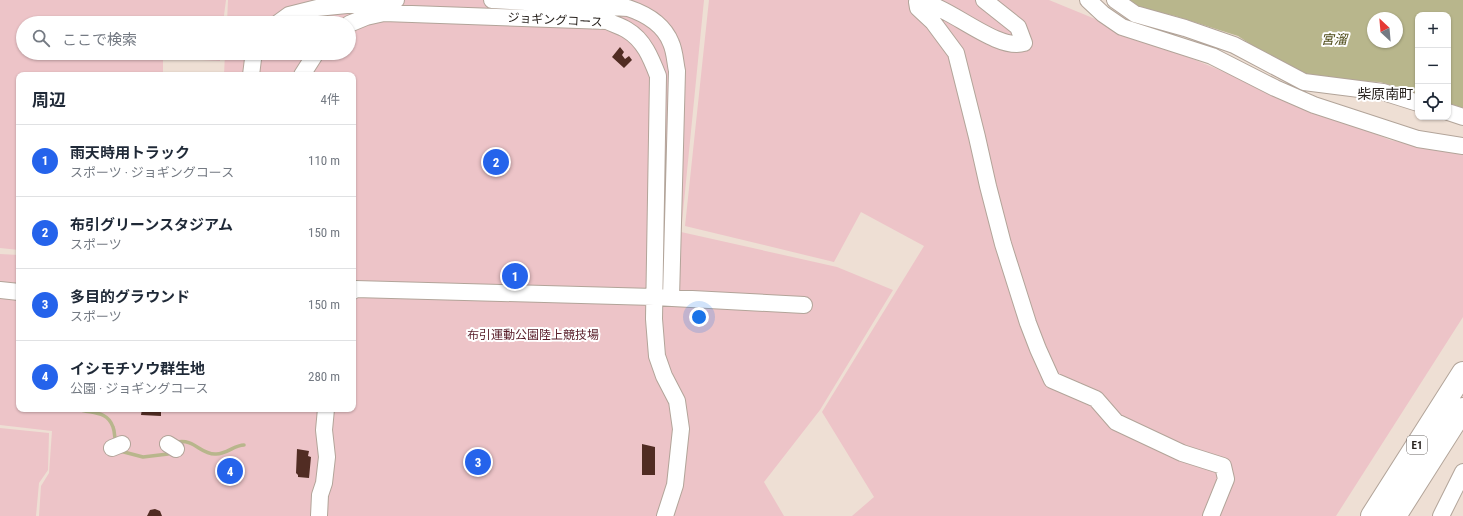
<!DOCTYPE html>
<html lang="ja">
<head>
<meta charset="utf-8">
<style>
	:root { --surface:#fff; --page:#f6f6f7; --text:#1f2937; --muted:#747a83; --line:#e0e1e3; --accent:#2563eb }
	body { margin:0; font-family:"Roboto Condensed","Noto Sans JP",sans-serif; background:var(--page); color:var(--text) }
	.controls { position:absolute; right:12px; top:12px; display:grid; overflow:hidden; border-radius:8px; box-shadow:0 1px 3px #0004 }
	.controls button { width:36px; height:36px; display:grid; place-items:center; padding:0; border:0; border-bottom:1px solid var(--line); background:var(--surface); color:var(--text); font:20px sans-serif }
	.compass { position:absolute; left:1367px; top:12px; width:36px; height:36px; border-radius:50%; background:var(--surface); box-shadow:0 1px 3px #0004; rotate:334deg }
	.you { position:absolute; left:699px; top:317px; width:14px; height:14px; margin:-10px; border:3px solid #fff; border-radius:50%; background:#1a73e8; box-shadow:0 0 0 6px #1a73e833 }
	.badge { display:grid; place-items:center; width:26px; height:26px; border-radius:50%; background:var(--accent); color:#fff; font-size:13px; font-weight:700 }
	.pin { position:absolute; translate:-50% -50%; border:2px solid #fff; box-shadow:0 1px 4px #0006 }
	.list { margin:0; padding:0; list-style:none }
	h2 { display:flex; justify-content:space-between; align-items:center; height:52px; margin:0; padding:0 16px; font-size:17px }
	h2 small { font-size:13px; font-weight:400; color:var(--muted) }
	.list li { display:grid; grid-template-columns:26px 1fr auto; gap:12px; align-items:center; box-sizing:border-box; height:72px; padding:0 16px; border-top:1px solid var(--line) }
	.list b { display:block; font-size:15px; white-space:nowrap }
	.list p { margin:0; font-size:13px; white-space:nowrap; color:var(--muted) }
	.list em { font-size:13px; font-style:normal; color:var(--muted) }
	.icon { flex:none; width:22px; height:22px; fill:none; stroke:currentColor; stroke-width:2; stroke-linecap:round; stroke-linejoin:round }
	.map { position:relative; flex:none; width:1463px; height:516px; overflow:hidden }
	.search { position:absolute; background:var(--surface); box-shadow:0 1px 3px #0004; left:16px; top:16px; width:340px; height:44px; display:flex; align-items:center; gap:10px; box-sizing:border-box; padding:0 14px; border-radius:22px; color:var(--muted); font-size:15px }
	.panel { position:absolute; background:var(--surface); box-shadow:0 1px 3px #0004; left:16px; top:72px; width:340px; height:340px; border-radius:8px }
	.map>svg:first-child { display:block }
</style>
</head>
<body>
<div class="map">
<svg width="1463" height="516" viewBox="0 0 1463 516">
	<rect width="100%" height="100%" fill="#eedfd4"/>
	<!-- green -->
	<path fill="#edc4c8" d="M0,0h226l-3,23h-200v30h197v8l-57,-3v17h-144v175l-19,-2z
		M228,0h476l-23,232 156,35 56,23 -73,120 -56,72 20,34h-745l2,-30 8,-13 3,-42 -52,-6v-171l19,1v154h334v-334h-129l1,-22h124v-30h-122z
		M709,0h340l341,140 73,15v162l-127,199h-484l22,-19 -52,-85 102,-166 -63,-34 -27,50 -149,-36z
		M0,428l49,5 -1,37 -9,13 -3,33h-36z"/>
	<!-- water -->
	<path fill="#b8b68c" fill-rule="evenodd" d="M1130,0h333v108l-15,-5v-88h-30v79l-38,-12 -29,-1 -49,-5 -22,-12 -42,-28 -63,-20 -35,-8zM1373,18h24v24h-24z"/>
	<g fill="none" stroke-linecap="round" stroke-linejoin="round">
		<!-- stream -->
		<path stroke="#b8b68c" stroke-width="3.5" d="M78,409c13,5 29,1 35,18 2,5 1,10 3,15
			M176,444l1,-2c18,-3 23,12 38,12 11,1 19,-9 29,-9
			M120,451l23,6 25,-3 3,-4"/>
	</g>
	<!-- building -->
	<path fill="#512c23" d="M322,14l8,9h-19z
		M620,47l4,5 -2,3 3,4 4,-3 3,4 -8,8 -12,-11z
		M142,409h19v7l-20,-1z
		M642,444l13,3v28h-13z
		M297,449l12,2 -1,5 3,1 -2,21 -11,-1v-2l-2,-2z
		M155,509l5,2 2,5h-15l3,-6z"/>
	<g fill="none" stroke-linecap="round" stroke-linejoin="round">
		<!-- minor casing -->
		<g stroke="#b2a499" stroke-width="18">
			<path id="minor" d="M492,0l136,8c18,6 36,17 43,35 4,9 4,19 6,28l-6,227
				M984,0l34,27 6,16c-25,8 -69,-31 -95,-39 -3,-2 -8,-2 -12,-2l1,6 15,14 23,31 21,84 11,49 15,58 25,79 10,26 14,31 44,19 20,23 66,31 41,13 3,13 -15,37
				M1088,0l15,14 19,13 90,29 63,32 39,17 104,34 45,7
				M1115,0l20,14 50,14 49,17 70,37 79,10 35,11
				M278,23l11,-8 28,-7 79,-8
				M349,24l17,-7 18,-4 223,8c6,3 14,5 20,9 17,10 24,28 31,46l-4,243 3,37 7,20 13,25 4,28 -6,56 -10,31
				M251,75l2,-16 2,-6
				M302,75l14,-22
				M1448,112l15,5
				M0,290l19,2
				M353,291l2,-2 299,8 150,8
				M168,444l8,5
				M112,448l10,-4
				M319,516l1,-21 4,-12 3,-26 -3,-27 2,-21
				M1441,516l22,-44"/>
		</g>
		<!-- highway casing -->
		<g stroke="#b2a499" stroke-width="24">
			<path id="highway" d="M1372,516l91,-143
				M1395,516l68,-107"/>
		</g>
		<!-- minor -->
		<use href="#minor" stroke="#fff" stroke-width="16"/>
		<!-- highway -->
		<use href="#highway" stroke="#fff" stroke-width="22"/>
	</g>
	<g text-anchor="middle" stroke-width="4" stroke-linejoin="round" paint-order="stroke">
		<!-- shield labels -->
		<rect fill="#fff" stroke="#696562" stroke-width="1" x="1407" y="436" width="20" height="18" rx="3"/>
		<g font-size="11" font-weight="bold" fill="#29231f">
			<text x="1417" y="449">E1</text>
		</g>
		<!-- street labels -->
		<g font-size="12" fill="#29231f" stroke="#fff">
			<text transform="translate(555 20) rotate(3)" y="4">ジョギングコース</text>
		</g>
		<!-- park labels -->
		<g font-size="12" fill="#571c28" stroke="#fff">
			<text x="533" y="339">布引運動公園陸上競技場</text>
		</g>
		<!-- water labels -->
		<g font-size="13" font-style="italic" fill="#4c4916" stroke="#fff">
			<text x="1334" y="44">宮溜</text>
		</g>
		<!-- quarter labels -->
		<g font-size="14" fill="#29231f" stroke="#fff">
			<text x="1385" y="99">柴原南町</text>
		</g>
	</g>
</svg>
<div class="controls">
<button>+</button>
<button>−</button>
<button><svg class="icon" aria-label="locate" viewBox="0 0 24 24"><circle cx="12" cy="12" r="6"/><path d="M12 2v4M12 18v4M2 12h4M18 12h4"/></svg></button>
</div>
<svg class="compass" viewBox="-18 -18 36 36"><path d="M0-13l5 13h-10z" fill="#e53935"/><path d="M0 13l5-13h-10z" fill="#747a83"/></svg>
<div class="you"></div>
<div class="pin badge" style="left:515px;top:276px">1</div>
<div class="pin badge" style="left:496px;top:162px">2</div>
<div class="pin badge" style="left:478px;top:462px">3</div>
<div class="pin badge" style="left:230px;top:471px">4</div>
<div class="search"><svg class="icon" aria-label="search" viewBox="0 0 24 24"><circle cx="10" cy="10" r="6"/><path d="M15 15l6 6"/></svg>ここで検索</div>
<section class="panel">
<h2>周辺<small>4件</small></h2>
<ul class="list">
<li><span class="badge">1</span><div><b>雨天時用トラック</b><p>スポーツ · ジョギングコース</p></div><em>110 m</em></li>
<li><span class="badge">2</span><div><b>布引グリーンスタジアム</b><p>スポーツ</p></div><em>150 m</em></li>
<li><span class="badge">3</span><div><b>多目的グラウンド</b><p>スポーツ</p></div><em>150 m</em></li>
<li><span class="badge">4</span><div><b>イシモチソウ群生地</b><p>公園 · ジョギングコース</p></div><em>280 m</em></li>
</ul>
</section>
</div>
</body>
</html>
